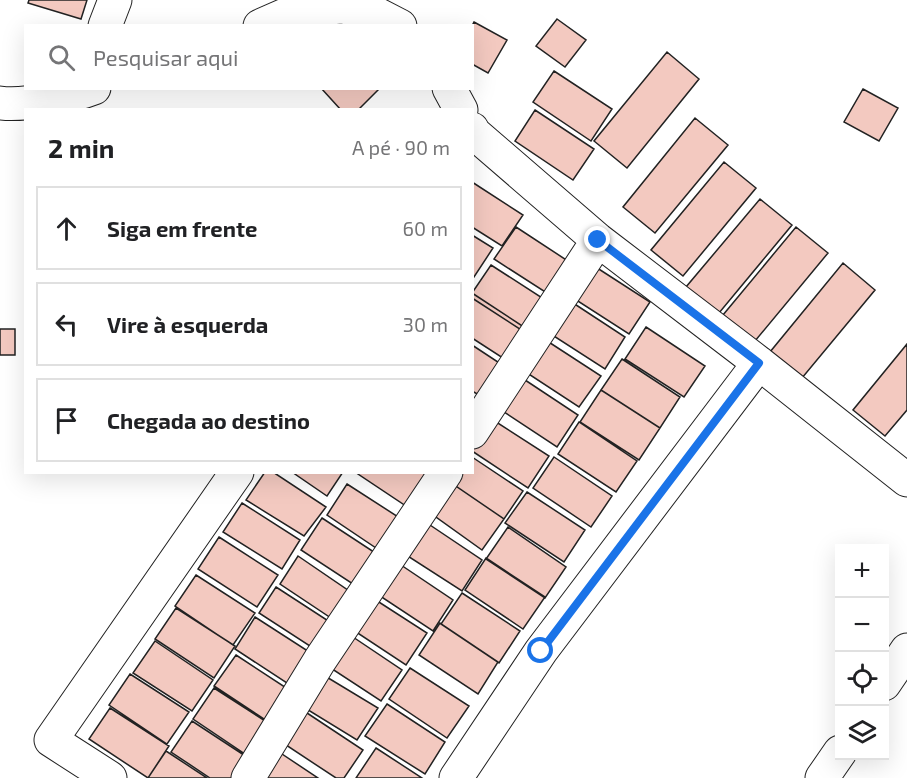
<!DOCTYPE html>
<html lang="pt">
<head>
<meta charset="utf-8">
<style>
	:root { --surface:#fff; --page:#f2f2f2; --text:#202124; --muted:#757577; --line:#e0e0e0 }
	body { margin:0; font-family:"Exo 2",sans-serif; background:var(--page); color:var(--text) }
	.controls { position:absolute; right:18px; bottom:18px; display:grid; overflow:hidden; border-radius:0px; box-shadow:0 6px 24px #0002 }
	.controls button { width:54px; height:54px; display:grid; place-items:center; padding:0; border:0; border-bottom:2px solid var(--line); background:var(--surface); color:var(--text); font:30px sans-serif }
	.stop { position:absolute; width:18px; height:18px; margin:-14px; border:4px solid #1a73e8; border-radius:50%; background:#fff }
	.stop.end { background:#1a73e8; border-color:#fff; box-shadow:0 2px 6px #0008 }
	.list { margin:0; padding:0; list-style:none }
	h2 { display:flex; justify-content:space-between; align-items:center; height:78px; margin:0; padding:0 24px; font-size:26px }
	h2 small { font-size:20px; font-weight:400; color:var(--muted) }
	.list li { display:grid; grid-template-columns:39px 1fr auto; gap:18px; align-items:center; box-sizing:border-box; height:84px; margin:0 12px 12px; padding:0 12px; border:2px solid var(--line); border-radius:0px }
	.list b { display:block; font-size:22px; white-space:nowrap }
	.list em { font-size:20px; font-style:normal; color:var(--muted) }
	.icon { flex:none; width:33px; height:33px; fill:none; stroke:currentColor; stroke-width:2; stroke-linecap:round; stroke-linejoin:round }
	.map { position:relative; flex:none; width:907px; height:778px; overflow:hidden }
	.search { position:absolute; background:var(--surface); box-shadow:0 6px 24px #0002; left:24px; top:24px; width:450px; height:66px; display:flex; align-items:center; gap:15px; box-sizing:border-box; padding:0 21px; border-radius:0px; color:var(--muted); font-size:22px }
	.panel { position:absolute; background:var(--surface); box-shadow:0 6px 24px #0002; left:24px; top:108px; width:450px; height:366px; border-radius:0px }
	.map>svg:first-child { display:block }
</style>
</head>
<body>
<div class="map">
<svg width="907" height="778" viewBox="0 0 907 778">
	<rect width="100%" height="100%" fill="#fff"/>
	<!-- building -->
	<path fill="#f3c9c0" stroke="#222" stroke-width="1.5" d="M29,0h58l-6,19 -53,-16z
		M557,19l29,21 -21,27 -29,-21z
		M474,22l33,18 -19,33 -16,-9v-38z
		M667,52l32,27 -72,89 -33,-27z
		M554,71l58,38 -21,32 -58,-39z
		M321,88h59l-22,22h-17z
		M863,89l35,19 -19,33 -35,-19z
		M535,110l59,39 -21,31 -58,-39z
		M695,118l33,27 -73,88 -32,-26z
		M724,162l32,26 -73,88 -32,-26z
		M472,182l51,33 -21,31 -30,-19z
		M760,199l32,26 -73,88 -33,-26z
		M516,227l58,38 -21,32 -59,-38z
		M796,227l32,26 -73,88 -32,-26z
		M472,235l21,13 -21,32z
		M843,263l32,27 -73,88 -32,-26z
		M591,264l59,38 -21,32 -59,-38z
		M491,265l59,38 -21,32 -57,-37v-5z
		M472,293l58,38 -21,31 -37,-24z
		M567,299l58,38 -20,32 -59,-38z
		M646,327l59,39 -21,31 -59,-38z
		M0,329h15v26h-15z
		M541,337l60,39 -22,31 -58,-38z
		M907,344v66l-22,26 -32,-26z
		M472,345l35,23 -21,31 -14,-8z
		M622,359l58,38 -20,31 -59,-38z
		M519,376l59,39 -21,32 -59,-39z
		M601,390l59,38 -21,32 -59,-38z
		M490,418l59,38 -21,32 -56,-37v-6z
		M579,422l58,39 -21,31 -58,-38z
		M472,457l51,34 -19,28 -54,-37 7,-10h15z
		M554,457l58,39 -21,31 -58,-39z
		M265,472h8l53,35 -22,29 -58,-36z
		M292,472h51l-16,24z
		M355,472h69l9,6 -21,32z
		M450,482l54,37 -22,31 -53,-38z
		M347,484l59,38 -21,32 -58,-39z
		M527,492l58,38 -21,32 -59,-39z
		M242,503l58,37 -18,29 -59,-37z
		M322,518l58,38 -21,32 -58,-38z
		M424,521l58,39 -20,31 -59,-38z
		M508,527l58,40 -21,31 -59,-39z
		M219,537l59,38 -21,32 -59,-38z
		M298,556l57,39 -18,27 -57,-38z
		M486,558l59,39 -22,32 -58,-39z
		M395,561l58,39 -20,31 -59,-39z
		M196,575l59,38 -22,32 -58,-39z
		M276,587l57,37 -17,26 -57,-37z
		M462,593l58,38 -21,32 -58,-39z
		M368,595l59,38 -21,32 -59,-39z
		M176,608l59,38 -21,32 -59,-39z
		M255,617l59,38 -21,32 -58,-38z
		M440,623l58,39 -20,32 -59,-39z
		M344,631l58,39 -21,31 -58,-38z
		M155,641l58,39 -21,31 -59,-38z
		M236,655l58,38 -21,32 -59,-39z
		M410,668l59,38 -22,32 -58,-39z
		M320,673l58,35 -21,32 -57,-35z
		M130,674l59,38 -22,32 -58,-39z
		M214,688l59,38 -22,32 -58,-39z
		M387,704l58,38 -20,32 -60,-38z
		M110,708l59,38 -21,32 -59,-39z
		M304,711l59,39 -19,28h-8l-53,-35z
		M192,721l58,38 -12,19h-28l-39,-26z
		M376,748l46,30h-66z
		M276,750l42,28h-61z
		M166,751l41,27h-59z"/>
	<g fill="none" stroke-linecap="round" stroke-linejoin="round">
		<!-- minor casing -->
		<g stroke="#222" stroke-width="35">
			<path id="minor" d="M105,26l10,-26
				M260,26l34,-15 47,-4 32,5 27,14
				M449,88l12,22
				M0,103c24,3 71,-6 94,-15
				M472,129l2,4 124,107 161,123 148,117
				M472,432l126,-192
				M884,684l23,-34
				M110,778l-59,-38 186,-268
				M248,778l72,-118 126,-188
				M456,778l85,-127 218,-288
				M822,778l18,-26"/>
		</g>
		<!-- minor -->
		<use href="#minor" stroke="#fff" stroke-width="33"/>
	</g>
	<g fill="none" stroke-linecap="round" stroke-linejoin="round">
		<!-- route -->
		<path stroke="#1a73e8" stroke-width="8" d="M541,651l218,-288 -161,-123"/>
	</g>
</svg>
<div class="controls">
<button>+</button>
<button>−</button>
<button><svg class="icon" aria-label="locate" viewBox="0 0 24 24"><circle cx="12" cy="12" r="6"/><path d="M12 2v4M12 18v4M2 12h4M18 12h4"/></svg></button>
<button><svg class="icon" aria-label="layers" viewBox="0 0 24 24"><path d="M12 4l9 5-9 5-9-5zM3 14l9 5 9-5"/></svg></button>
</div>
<div class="stop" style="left:541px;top:651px"></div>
<div class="stop end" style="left:598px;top:240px"></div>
<div class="search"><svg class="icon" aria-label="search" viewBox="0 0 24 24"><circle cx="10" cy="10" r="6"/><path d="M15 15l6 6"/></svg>Pesquisar aqui</div>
<section class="panel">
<h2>2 min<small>A pé · 90 m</small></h2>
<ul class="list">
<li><svg class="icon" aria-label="ahead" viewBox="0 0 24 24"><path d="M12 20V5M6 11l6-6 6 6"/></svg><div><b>Siga em frente</b></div><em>60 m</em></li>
<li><svg class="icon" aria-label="left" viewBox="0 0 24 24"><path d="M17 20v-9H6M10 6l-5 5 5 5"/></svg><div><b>Vire à esquerda</b></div><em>30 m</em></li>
<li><svg class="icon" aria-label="arrive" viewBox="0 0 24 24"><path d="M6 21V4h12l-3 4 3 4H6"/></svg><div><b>Chegada ao destino</b></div></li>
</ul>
</section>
</div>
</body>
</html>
